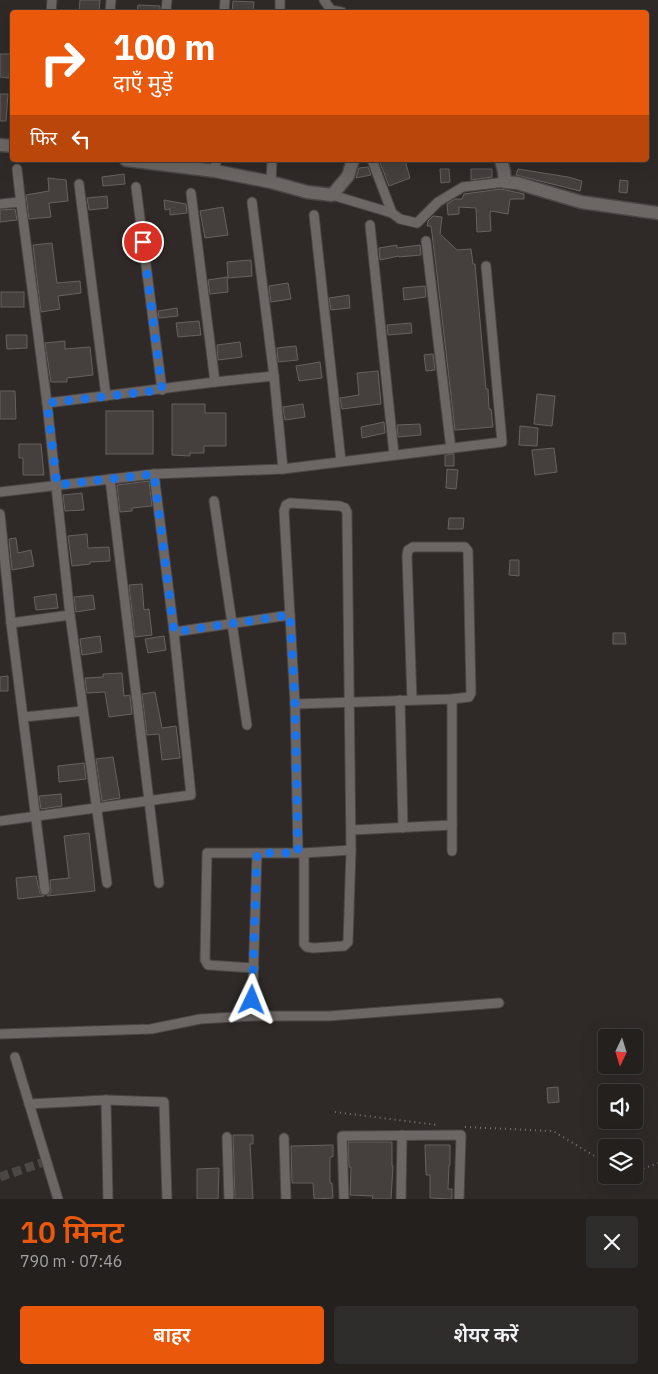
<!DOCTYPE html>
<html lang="hi">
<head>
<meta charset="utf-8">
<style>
	body { margin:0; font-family:"IBM Plex Sans","Noto Sans Devanagari",sans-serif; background:#2f2d2b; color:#f1f3f6; height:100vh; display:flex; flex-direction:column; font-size:19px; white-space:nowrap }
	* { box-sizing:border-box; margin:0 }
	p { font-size:16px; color:#a3a3a4 }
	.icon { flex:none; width:28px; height:28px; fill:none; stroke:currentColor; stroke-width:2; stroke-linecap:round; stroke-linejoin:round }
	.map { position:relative; height:1199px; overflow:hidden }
	.sheet { display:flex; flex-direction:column; background:#23201e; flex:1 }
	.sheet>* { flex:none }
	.hud { position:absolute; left:10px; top:10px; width:639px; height:152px; border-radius:5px; box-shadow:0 5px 20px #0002,0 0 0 1px #403e3c; background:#ea580c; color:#fff; overflow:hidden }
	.needle { width:32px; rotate:184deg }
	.buttons { position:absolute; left:598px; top:1029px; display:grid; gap:10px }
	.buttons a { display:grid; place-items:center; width:45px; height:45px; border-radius:5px; background:#23201e; box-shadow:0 5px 20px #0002,0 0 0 1px #403e3c; font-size:25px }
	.pin { position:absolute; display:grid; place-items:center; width:42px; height:42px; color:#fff; margin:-21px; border:2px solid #fff; border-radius:50%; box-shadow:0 1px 5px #0007 }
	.me { position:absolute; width:55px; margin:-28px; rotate:2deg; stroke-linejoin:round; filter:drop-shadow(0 0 4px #0008) }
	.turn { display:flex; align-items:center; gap:18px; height:105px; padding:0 20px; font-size:22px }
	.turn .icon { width:65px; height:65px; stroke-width:2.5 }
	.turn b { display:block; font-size:35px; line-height:42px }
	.then { display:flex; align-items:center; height:48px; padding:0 20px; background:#0003; gap:10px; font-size:19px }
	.round { display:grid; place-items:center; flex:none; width:52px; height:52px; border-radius:5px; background:#2f2d2b }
	.headline { display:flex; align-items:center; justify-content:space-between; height:85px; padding:0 20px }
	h1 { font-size:30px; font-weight:600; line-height:38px; color:#ea580c }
	.cta { display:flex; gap:10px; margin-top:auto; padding:10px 20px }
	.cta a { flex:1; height:58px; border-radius:5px; background:#ea580c; color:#fff; font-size:20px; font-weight:600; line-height:58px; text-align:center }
	.cta a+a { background:#2f2d2b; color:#f1f3f6 }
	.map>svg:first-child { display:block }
</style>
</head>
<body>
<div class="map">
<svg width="658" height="1199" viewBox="0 0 658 1199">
	<rect width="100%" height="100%" fill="#2f2a28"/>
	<!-- building -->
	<g fill="#45403e" stroke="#67615f">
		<path d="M80,0h20l-1,12h-20z"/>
		<path d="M233,1l21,1 -1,10h-21z"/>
		<path d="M138,5l22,1v6h-23z"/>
		<path d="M0,54h12v11h-2l-1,13 -9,-1z"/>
		<path d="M0,94h8l-2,27h-6z"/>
		<path d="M379,160h26l5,18 -21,8z"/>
		<path d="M368,167l3,8 -15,3 3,-10z"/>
		<path d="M440,169h9l1,13 -9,1z"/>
		<path d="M471,169h21v8l-21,3z"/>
		<path d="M518,169l50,8 14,4 -2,10 -64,-16z"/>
		<path d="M124,174l1,10 -22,2 -1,-9z"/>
		<path d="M48,178l18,2 2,21 -19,2 2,14 -22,2 -3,-24 23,-4z"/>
		<path d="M620,180l8,1 -1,12 -8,-1z"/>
		<path d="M501,189l23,5v5h-14l-2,15 -17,-3 -1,2 1,18 -14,1 -1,-24 -17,-1v7l-11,1 -1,-11 8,-5h7l2,-5z"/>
		<path d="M107,196l1,12 -19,2 -2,-12z"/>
		<path d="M164,200l22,4 1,9 -17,2v-6l-5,1z"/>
		<path d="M223,207l5,28 -23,3 -5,-27z"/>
		<path d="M15,209l2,11 -17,2v-12z"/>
		<path d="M433,216l9,1 -2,17 17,16 14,-1 2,15h2l11,125h2l1,20h2l2,18 -38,3 -19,-164 -5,-40h-4l1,-5z"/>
		<path d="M52,243l5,40 23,-2 1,12 -23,3 2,13 -19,3 -8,-67z"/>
		<path d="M397,245v3l23,-3 1,10 -22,2v-1l-19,4 -1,-12z"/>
		<path d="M251,260l1,16 -24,2 -1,-16z"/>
		<path d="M227,277l1,15 -18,2 -2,-14z"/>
		<path d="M288,283l3,16 -20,3 -2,-16z"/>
		<path d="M425,286l1,11 -22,3 -1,-12z"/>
		<rect x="1" y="292" width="23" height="15"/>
		<path d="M349,295l1,13 -19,2 -2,-12z"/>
		<path d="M177,308l1,8 -19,2 -1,-7z"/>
		<path d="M199,321l2,14 -23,2 -2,-14z"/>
		<path d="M411,323l1,10 -24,2 -1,-10z"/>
		<path d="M6,335h21v13l-20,1z"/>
		<path d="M65,341v8l25,-2 3,28 -26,3v4h-16l-6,-39z"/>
		<path d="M240,342l2,15 -24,3 -1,-15z"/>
		<path d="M296,346l2,14 -20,2 -1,-14z"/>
		<path d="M433,354l2,16 -9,1 -2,-16z"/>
		<path d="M320,362l2,16 -23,3 -3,-15z"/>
		<path d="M378,371l3,33 -39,5 -2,-11 19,-3 -2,-22z"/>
		<path d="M0,391h15l1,28h-16z"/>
		<path d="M537,394l18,2 -3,30 -18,-2z"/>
		<path d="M172,404h33v9h21v33h-22v7h-14v3l-18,-1z"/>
		<path d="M303,404l2,13 -20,3 -2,-13z"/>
		<rect x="106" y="411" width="47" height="43"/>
		<path d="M384,422l1,11 -23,5 -1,-11z"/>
		<path d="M420,424l1,11 -23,2 -1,-12z"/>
		<path d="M520,426l18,2 -1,18 -18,-1z"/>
		<path d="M19,444h22l3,31h-21v-17h-4z"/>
		<path d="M554,448l3,24 -22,3 -3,-25z"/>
		<path d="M454,454v12h-9v-11z"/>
		<path d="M447,469l11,1 -2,19 -10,-1z"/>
		<path d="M149,481l3,25 -20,2v3l-12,1 -3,-27z"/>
		<path d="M82,493l2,17 -19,1 -2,-16z"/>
		<path d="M449,518h15l-1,11h-15z"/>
		<path d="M87,534l1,14 21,-1 1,14 -20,1v2l-18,2 -4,-30z"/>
		<path d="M16,538l2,15 13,-3 3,16 -22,4 -3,-31z"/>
		<path d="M510,560h9v16l-10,-1z"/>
		<path d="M142,584l2,26 5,-1 3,26 -17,2 -6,-52z"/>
		<path d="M56,594l2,14 -22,2 -2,-13z"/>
		<path d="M93,595l2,14 -19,3 -2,-15z"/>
		<path d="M613,633h12l1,11h-13z"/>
		<path d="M100,636l2,16 -20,3 -2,-16z"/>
		<path d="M164,636l2,14 -18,3 -3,-14z"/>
		<path d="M122,673l2,23 6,-1 2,19 -23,3 -4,-25 -18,1 -2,-15 18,-1v-3z"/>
		<path d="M8,676v15h-8v-14z"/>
		<path d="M155,692l7,36 14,-2 4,32 -18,2 -3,-26 -12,1 -5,-41z"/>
		<path d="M113,757l7,41 -18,3 -6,-42z"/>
		<path d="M84,763l2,16 -27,3 -1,-16z"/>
		<path d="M61,794l1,12 -21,3 -2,-13z"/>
		<path d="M89,833l6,58 -48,5 4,-4 -1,-12 19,-2 -5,-42z"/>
		<path d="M36,876l4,17 4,3 -26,3 -2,-21z"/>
		<path d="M558,1087l1,15 -11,1 -1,-15z"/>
		<path d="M233,1135h20v9h-3l3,55h-18z"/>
		<path d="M348,1142h44v24h1l-2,33h-19l1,-3 -23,-1 1,-28h-2z"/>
		<path d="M333,1145v12h-3v26h2l1,15 -19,1 -1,-16h-21l-1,-37z"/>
		<path d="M425,1145h25v20h-1l-1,24h4v10l-22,-1v-23h-4z"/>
		<path d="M219,1168l-1,31h-21v-30z"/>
	</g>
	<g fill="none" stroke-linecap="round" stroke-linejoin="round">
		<!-- street-tunnel -->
		<path stroke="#4b4745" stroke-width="9" stroke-dasharray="9 4.5" stroke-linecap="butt" d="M0,1177l47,-16"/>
		<defs>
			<g id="street">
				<path d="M324,0l7,10"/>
				<path d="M51,12l1,-12"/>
				<path d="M110,12l1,-12"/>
				<path d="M166,12l1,-12"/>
				<path d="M224,12l1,-12"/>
				<path d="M280,12v-12"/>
				<path d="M332,12l-1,-2 11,2"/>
				<path d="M372,160l20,53 8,6 17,4 21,-21 25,-15 42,-5"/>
				<path d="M17,169l4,35 26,199 23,212 37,268"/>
				<path d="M215,171l1,-11"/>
				<path d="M271,182l1,-22"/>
				<path d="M79,184l27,212"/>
				<path d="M136,187l26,203"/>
				<path d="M191,193l24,189"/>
				<path d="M332,195l60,18"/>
				<path d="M252,202l22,174 9,93"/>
				<path d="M0,204l20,-2"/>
				<path d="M314,215l27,246"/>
				<path d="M370,225l24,229"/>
				<path d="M426,241l25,208"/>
				<path d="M47,403l168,-21 59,-6"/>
				<path d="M110,479l49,404"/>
				<path d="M0,492l154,-18 129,-5 219,-27 -16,-176"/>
				<path d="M214,501l33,224"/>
				<path d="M0,514l11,109 34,267"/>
				<path d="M11,623l59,-8"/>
				<path d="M174,632l116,-17"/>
				<path d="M400,700l3,128"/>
				<path d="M295,704l157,-5 17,-2 2,-4 -3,-142 -3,-4h-52l-5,3 -1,6 5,144"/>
				<path d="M24,717l59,-6"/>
				<path d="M0,821l191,-26 -17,-163 -20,-158"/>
				<path d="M352,830l100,-5"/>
				<path d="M452,851v-152"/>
				<path d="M304,853v91l3,3 6,1 31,-2 4,-4 3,-92"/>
				<path d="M254,968l-46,-3 -3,-5 2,-107h97l47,-3 -4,-338 -2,-4 -5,-2 -50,-3 -4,2 -2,6 11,193 3,149"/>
				<path d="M252,1016l5,-163"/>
				<path d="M0,1034l151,-5 49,-10 52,-3h77l170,-13"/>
				<path d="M15,1057l43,142"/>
				<path d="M106,1100l2,99"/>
				<path d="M29,1104l77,-4 58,2 3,97"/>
				<path d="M227,1137l2,62"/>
				<path d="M284,1138l2,61"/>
				<path d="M344,1199l-2,-63 119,-1 -2,64"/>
				<path d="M401,1199l1,-64"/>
			</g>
			<g id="secondary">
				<path d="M0,145l12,1"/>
				<path d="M126,160l89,11 56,11 36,10 25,3 16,-19 5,-16"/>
				<path d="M501,160l3,11 1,11 12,1 64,19 77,11"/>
			</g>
		</defs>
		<!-- street casing -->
		<use href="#street" stroke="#4a4645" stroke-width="11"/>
		<!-- secondary casing -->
		<use href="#secondary" stroke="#4a4645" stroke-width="15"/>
		<!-- path -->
		<g stroke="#7a7674" stroke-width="2" stroke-dasharray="1 4" stroke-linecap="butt">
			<path d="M335,1112l103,13"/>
			<path d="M465,1127l88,4 53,32"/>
			<path d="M634,1172l24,-9"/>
		</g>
		<!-- street -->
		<use href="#street" stroke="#6c6764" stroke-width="9"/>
		<!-- secondary -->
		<use href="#secondary" stroke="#6c6764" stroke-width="12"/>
	</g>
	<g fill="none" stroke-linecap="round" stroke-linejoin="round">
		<!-- route -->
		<path stroke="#1a73e8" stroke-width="9" stroke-dasharray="0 16.2" d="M143,242l19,148 -115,13 10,82 97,-11 20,158 116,-17 5,89 3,149h-41l-5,147"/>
	</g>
</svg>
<div class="buttons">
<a><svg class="needle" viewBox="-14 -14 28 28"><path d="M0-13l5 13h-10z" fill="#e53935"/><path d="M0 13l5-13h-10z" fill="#a3a3a4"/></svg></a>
<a><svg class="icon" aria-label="sound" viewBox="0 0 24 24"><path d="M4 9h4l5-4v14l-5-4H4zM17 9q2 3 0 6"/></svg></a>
<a><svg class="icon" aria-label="layers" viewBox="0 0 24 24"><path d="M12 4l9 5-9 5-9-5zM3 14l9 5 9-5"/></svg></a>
</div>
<div class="pin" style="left:143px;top:242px;background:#d93025"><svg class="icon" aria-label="arrive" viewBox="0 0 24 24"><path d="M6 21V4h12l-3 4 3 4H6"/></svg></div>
<svg class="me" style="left:252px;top:1000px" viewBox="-20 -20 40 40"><path d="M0-17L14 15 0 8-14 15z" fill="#1a73e8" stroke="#fff" stroke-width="4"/></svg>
<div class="hud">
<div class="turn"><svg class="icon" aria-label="right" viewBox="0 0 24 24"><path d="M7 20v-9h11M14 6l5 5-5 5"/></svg><div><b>100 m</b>दाएँ मुड़ें</div></div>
<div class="then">फिर<svg class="icon" aria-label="left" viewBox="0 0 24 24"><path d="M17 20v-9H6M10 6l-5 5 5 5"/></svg></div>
</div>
</div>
<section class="sheet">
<div class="headline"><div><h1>10 मिनट</h1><p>790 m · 07:46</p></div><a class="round"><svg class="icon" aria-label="close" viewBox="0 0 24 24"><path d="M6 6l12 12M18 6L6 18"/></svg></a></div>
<div class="cta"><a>बाहर</a><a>शेयर करें</a></div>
</section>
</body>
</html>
